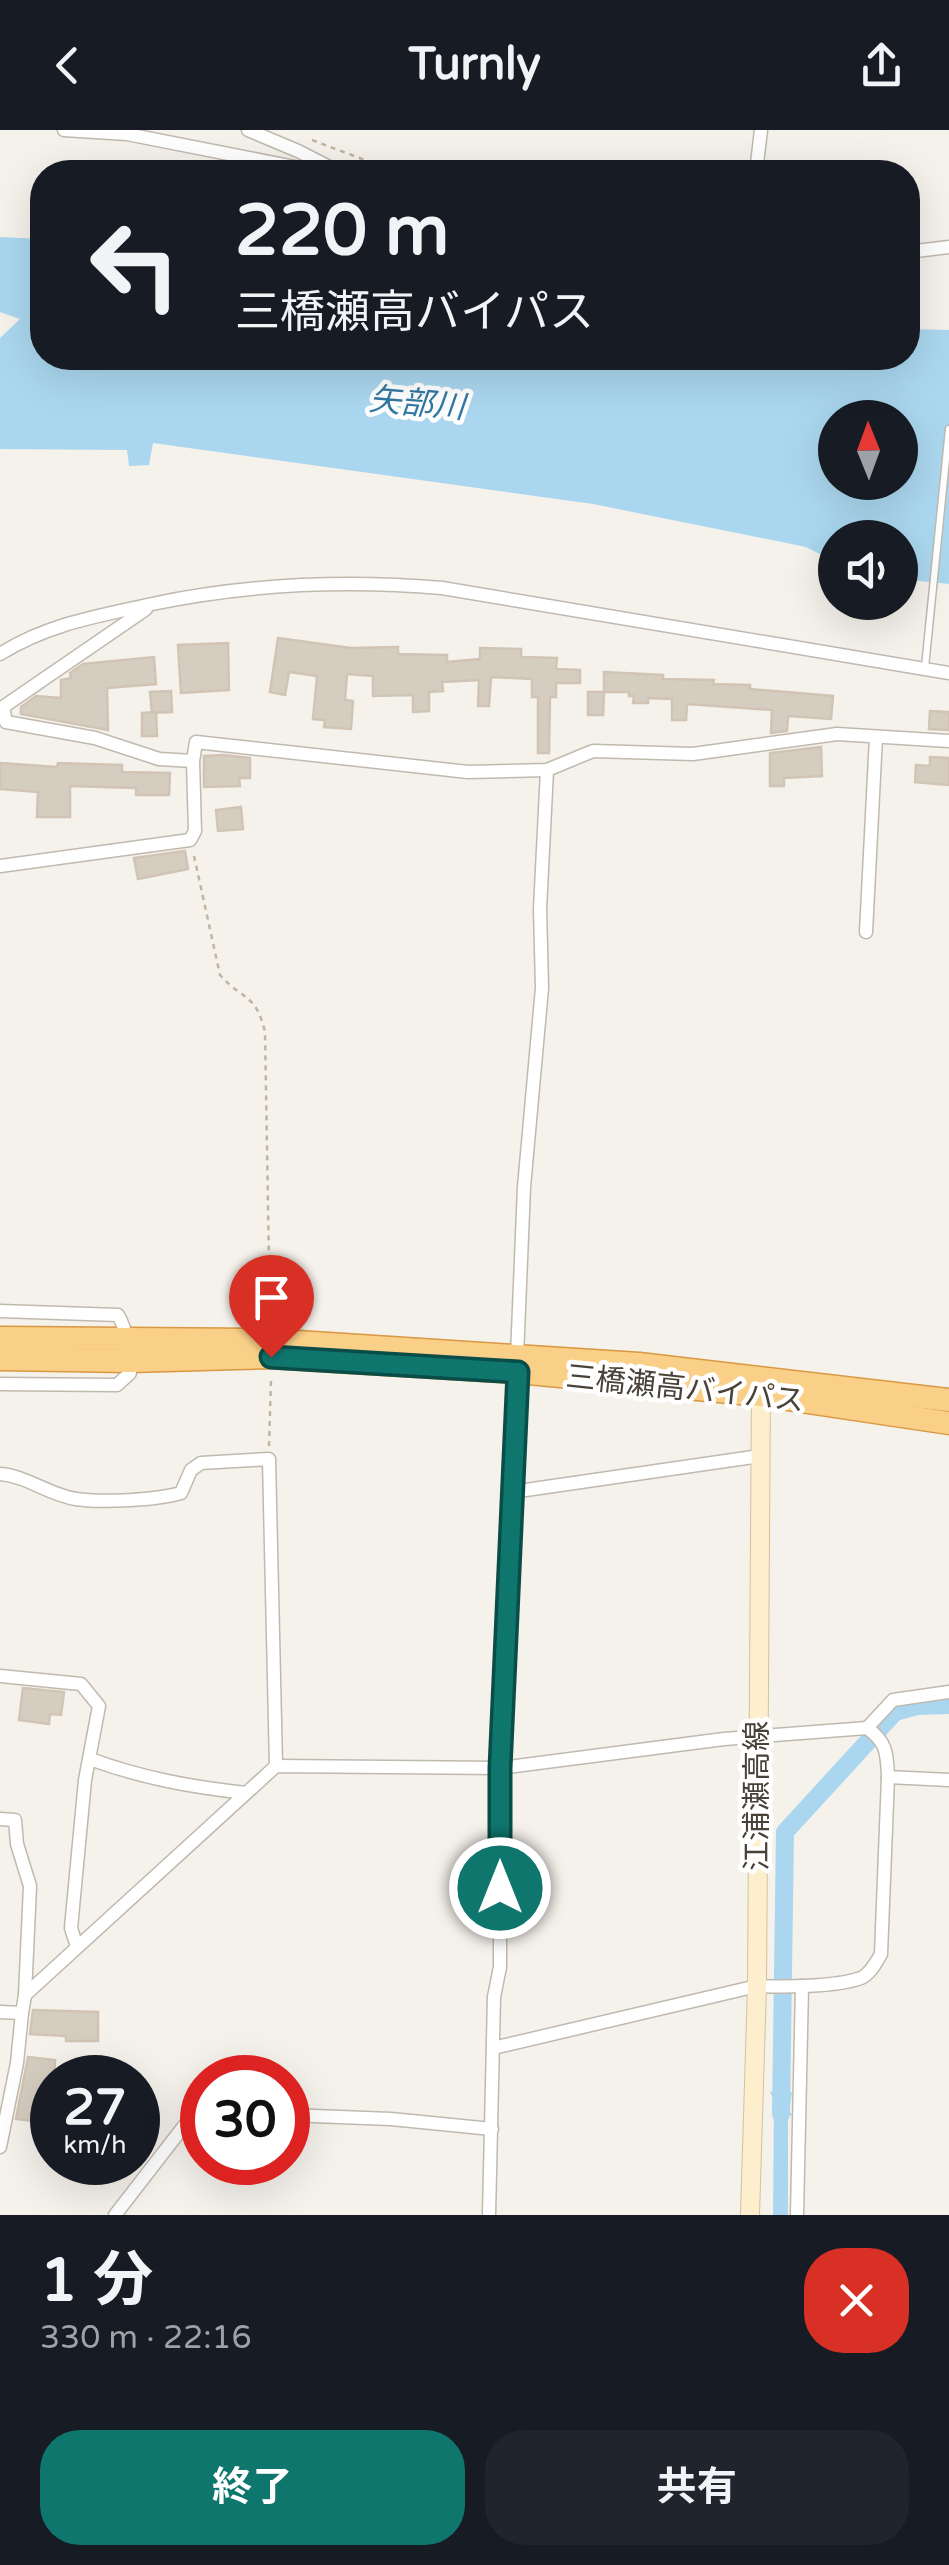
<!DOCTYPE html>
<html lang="ja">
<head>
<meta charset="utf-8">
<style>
	body { margin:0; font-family:"Varela Round","Noto Sans JP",sans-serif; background:#20242c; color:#f1f3f6; height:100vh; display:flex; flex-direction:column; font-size:38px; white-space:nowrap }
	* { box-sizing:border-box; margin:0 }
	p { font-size:32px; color:#9ea1a6 }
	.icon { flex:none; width:55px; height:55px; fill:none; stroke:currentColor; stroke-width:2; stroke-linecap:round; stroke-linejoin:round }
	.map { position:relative; height:2085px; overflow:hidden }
	.sheet { display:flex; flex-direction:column; background:#171b24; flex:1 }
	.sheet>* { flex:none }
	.hud { position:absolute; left:30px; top:30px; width:890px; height:210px; border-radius:40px; box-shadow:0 10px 40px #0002; background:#171b24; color:#f1f3f6; overflow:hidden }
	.needle { width:65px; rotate:359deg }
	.fabs { position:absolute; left:818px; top:270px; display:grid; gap:20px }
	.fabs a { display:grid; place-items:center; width:100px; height:100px; border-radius:50%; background:#171b24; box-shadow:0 10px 40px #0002; font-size:50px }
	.speed { position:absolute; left:30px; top:1925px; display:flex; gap:20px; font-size:50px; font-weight:700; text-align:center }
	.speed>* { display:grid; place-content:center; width:130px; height:130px; border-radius:50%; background:#171b24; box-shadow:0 10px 40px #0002; line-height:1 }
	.speed small { font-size:25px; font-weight:400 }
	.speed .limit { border:15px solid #d22; background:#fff; color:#111 }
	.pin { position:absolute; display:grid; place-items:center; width:85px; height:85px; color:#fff; margin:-102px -42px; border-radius:50% 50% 50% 0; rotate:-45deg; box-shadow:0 0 10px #0007 }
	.pin .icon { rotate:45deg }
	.me { position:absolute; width:110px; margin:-55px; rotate:0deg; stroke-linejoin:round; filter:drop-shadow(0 0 8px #0008) }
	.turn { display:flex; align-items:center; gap:35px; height:210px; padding:0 40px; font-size:45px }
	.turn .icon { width:130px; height:130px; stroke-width:2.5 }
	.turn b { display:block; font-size:70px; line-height:85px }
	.round { display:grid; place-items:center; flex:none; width:105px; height:105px; border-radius:40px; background:#20242c }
	.overview { display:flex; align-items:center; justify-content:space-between; height:170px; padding:0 40px }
	h1 { font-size:60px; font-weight:700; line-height:75px }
	.button { display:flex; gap:20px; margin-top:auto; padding:20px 40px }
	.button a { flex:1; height:115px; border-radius:40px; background:#0f766e; color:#fff; font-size:40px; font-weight:700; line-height:115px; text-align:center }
	.button a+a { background:#20242c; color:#f1f3f6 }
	header { display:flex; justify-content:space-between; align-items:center; height:130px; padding:0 40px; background:#171b24; font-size:45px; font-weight:700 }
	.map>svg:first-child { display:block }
</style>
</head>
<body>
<header><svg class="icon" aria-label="back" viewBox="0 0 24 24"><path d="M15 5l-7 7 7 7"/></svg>Turnly<svg class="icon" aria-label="share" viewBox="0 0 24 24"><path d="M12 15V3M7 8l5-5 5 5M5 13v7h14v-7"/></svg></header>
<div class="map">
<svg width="949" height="2085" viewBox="0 0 949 2085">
	<rect width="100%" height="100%" fill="#f5f1eb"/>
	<!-- water -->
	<g fill="#aad7ef" fill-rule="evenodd">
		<path d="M0,107l42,2v119h866v-29l41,1v254l-49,-5v-41h-65v24l-29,-15 -213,-43 -440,-61 -4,22 -20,1 -2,-16 -127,-1v-111l20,-19 -20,-7zM835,288h65v64h-65z"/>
		<path d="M770,1962h22l-3,20 4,3 -5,1v99h-15l1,-115z"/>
	</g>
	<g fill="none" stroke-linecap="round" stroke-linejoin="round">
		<!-- canal -->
		<path stroke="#aad7ef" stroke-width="18" d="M781,1984l4,-282 110,-120 22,-6 32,-1"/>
	</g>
	<!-- building -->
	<g fill="#d6cdc1" stroke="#d1c4b4" stroke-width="2.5">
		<path d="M278,508l73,10 47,-1v7l49,1v7l33,-3v-11l41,1v8l36,1 -1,11 24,1v13h-24v14h-6l-1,56h-11v-56h-6v-18l-41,-2 -2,29h-11l1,-26 -37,2 1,9 -14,1v19l-16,1v-17l-40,1v-20l-26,-2 -2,26 8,1 -2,28 -27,-2 1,-7 -12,-1 4,-43 -28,-4 -4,23 -15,-3z"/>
		<path d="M228,513l1,47 -48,3 -3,-48z"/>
		<path d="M154,527l2,27 -49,4 1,42 -87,-16v-7l15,-11 25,2v-18l10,-2 -1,-5 13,-9z"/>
		<path d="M604,542l59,3v4l51,1 -1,4 37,1v4l83,7 -2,23 -43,-3 -1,15 -16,2 1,-23 -85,-6 -1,16h-14v-21l-24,-1v5h-15l1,-7h-5v-4h-25z"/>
		<path d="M171,561l1,21 -20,1 -2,-21z"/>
		<path d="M588,562h16l-1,23h-15z"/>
		<path d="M930,581l19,1v18l-20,-1z"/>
		<path d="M156,582l1,24h-15v-23z"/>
		<path d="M821,617l1,29 -38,2v8h-14v-33z"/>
		<path d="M224,625l26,3v20h-11l1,8 -36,1v-31z"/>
		<path d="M930,627l19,1v27l-34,-3 1,-17 14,1z"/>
		<path d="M0,633l57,4 1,-4 64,2v7l48,1 -1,22h-33v-7l-66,-2v31h-33l1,-25 -38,-3z"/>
		<path d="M241,677l2,22 -25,2 -2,-21z"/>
		<path d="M185,721l3,18 -50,10 -4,-21z"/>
		<path d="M23,1558l41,4 -3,23 -11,-1 -1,10 -30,-4z"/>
		<path d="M33,1880l65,2v29h-32v-5l-36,-2z"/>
		<path d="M28,1927l27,3 -3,63 -36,-4z"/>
	</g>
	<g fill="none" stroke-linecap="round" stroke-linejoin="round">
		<defs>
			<path id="service" d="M925,537l24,-238"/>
			<g id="minor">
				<path d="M64,0l63,4 193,38"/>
				<path d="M248,0l50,21 41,21"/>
				<path d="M756,42l5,-42"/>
				<path d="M908,122l41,-5"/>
				<path d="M146,479l-143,98 3,15 89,16 64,21 34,2"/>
				<path d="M0,524c48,-30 98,-38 152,-50 95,-20 193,-24 290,-16l507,85"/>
				<path d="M0,736l190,-26 5,-9 -2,-70 3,-19 272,30 79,-2 46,-19 100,3 144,-20 112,7"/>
				<path d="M866,802l10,-195"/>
				<path d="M0,1181l118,4c10,17 12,38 12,58l-13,12 -117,-1"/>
				<path d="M0,1344c27,2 49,21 76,25 25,4 81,1 105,-6l10,-23 10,-7 68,-4 7,307"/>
				<path d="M512,1362l248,-36"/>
				<path d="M0,1546l81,8 18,22 -14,74 -14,148 6,19"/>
				<path d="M867,1598l26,-28 56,-8"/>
				<path d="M90,1629c52,19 101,28 156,34"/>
				<path d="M0,1689l15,1 2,24 13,42 -5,109"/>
				<path d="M0,1882l22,1 3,-18 251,-229 224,2 224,-29 143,-11c20,14 20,26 21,49l61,3"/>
				<path d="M493,1918l264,-62c26,1 79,1 104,-8 9,-4 15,-15 20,-24l7,-177"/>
				<path d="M288,1985l103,4 101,10"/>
				<path d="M0,2017l17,-84 5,-50"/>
				<path d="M115,2085l69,-89 18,-6"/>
				<path d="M489,2085l5,-218 6,-30v-199l24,-581 18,-199 -2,-79 7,-139"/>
				<path d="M797,2085l5,-229"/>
			</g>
			<path id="secondary" d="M750,2085l7,-229 4,-600"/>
			<g id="trunk">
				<path d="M0,1208l267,2 372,24 310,36"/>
				<path d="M0,1229l130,2 141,-4 247,15 243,23 188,28"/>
			</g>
		</defs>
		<!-- service casing -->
		<use href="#service" stroke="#c0b9ae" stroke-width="9"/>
		<!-- minor casing -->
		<use href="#minor" stroke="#c0b9ae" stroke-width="15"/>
		<!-- secondary casing -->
		<use href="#secondary" stroke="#d3c29c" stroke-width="20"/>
		<!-- trunk casing -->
		<use href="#trunk" stroke="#d99841" stroke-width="25"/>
		<!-- path -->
		<g stroke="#c2b49f" stroke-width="2.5" stroke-dasharray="5 5" stroke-linecap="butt">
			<path d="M312,10l58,22 52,10"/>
			<path d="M194,726l26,119c23,26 36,18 45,57l5,289"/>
			<path d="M269,1316l2,-67"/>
		</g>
		<!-- service -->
		<use href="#service" stroke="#fff" stroke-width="6"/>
		<!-- minor -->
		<use href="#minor" stroke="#fff" stroke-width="12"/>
		<!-- secondary -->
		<use href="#secondary" stroke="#fdefcd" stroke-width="18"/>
		<!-- trunk -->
		<use href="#trunk" stroke="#fad088" stroke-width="22"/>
	</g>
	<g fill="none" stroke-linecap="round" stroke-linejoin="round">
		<defs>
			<path id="route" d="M271,1227l247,15 -18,396v120"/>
		</defs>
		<!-- route casing -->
		<use href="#route" stroke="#0a4d48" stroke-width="25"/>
		<!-- route -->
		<use href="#route" stroke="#0f766e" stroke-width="18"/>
	</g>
	<g text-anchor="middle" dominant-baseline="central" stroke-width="9" stroke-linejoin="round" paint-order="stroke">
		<!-- street labels -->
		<g font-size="30" fill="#494239" stroke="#fff">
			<text transform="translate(685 1259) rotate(6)">三橋瀬高バイパス</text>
			<text transform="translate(757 1666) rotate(-90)">江浦瀬高線</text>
		</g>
		<!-- water labels -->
		<g font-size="32" font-style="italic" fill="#3079a3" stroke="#fff">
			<text transform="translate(417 274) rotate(5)">矢部川</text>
		</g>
	</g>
</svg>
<div class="fabs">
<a><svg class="needle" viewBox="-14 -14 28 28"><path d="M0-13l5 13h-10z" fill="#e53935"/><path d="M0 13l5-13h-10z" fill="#9ea1a6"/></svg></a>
<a><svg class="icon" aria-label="sound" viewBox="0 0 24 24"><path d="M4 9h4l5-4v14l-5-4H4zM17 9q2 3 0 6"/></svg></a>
</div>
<div class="speed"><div>27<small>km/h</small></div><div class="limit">30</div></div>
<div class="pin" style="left:271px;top:1227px;background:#d93025"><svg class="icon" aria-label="arrive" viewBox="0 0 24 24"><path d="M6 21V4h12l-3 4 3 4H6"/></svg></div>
<svg class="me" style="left:500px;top:1758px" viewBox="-20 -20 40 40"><circle r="17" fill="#0f766e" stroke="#fff" stroke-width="3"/><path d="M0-11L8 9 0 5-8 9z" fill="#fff"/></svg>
<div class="hud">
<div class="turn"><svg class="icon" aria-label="left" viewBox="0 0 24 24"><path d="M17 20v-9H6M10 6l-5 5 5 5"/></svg><div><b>220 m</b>三橋瀬高バイパス</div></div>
</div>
</div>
<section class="sheet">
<div class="overview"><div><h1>1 分</h1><p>330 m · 22:16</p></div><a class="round" style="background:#d93025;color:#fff"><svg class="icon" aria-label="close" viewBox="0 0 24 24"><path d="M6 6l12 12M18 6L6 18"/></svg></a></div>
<div class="button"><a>終了</a><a>共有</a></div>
</section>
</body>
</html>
